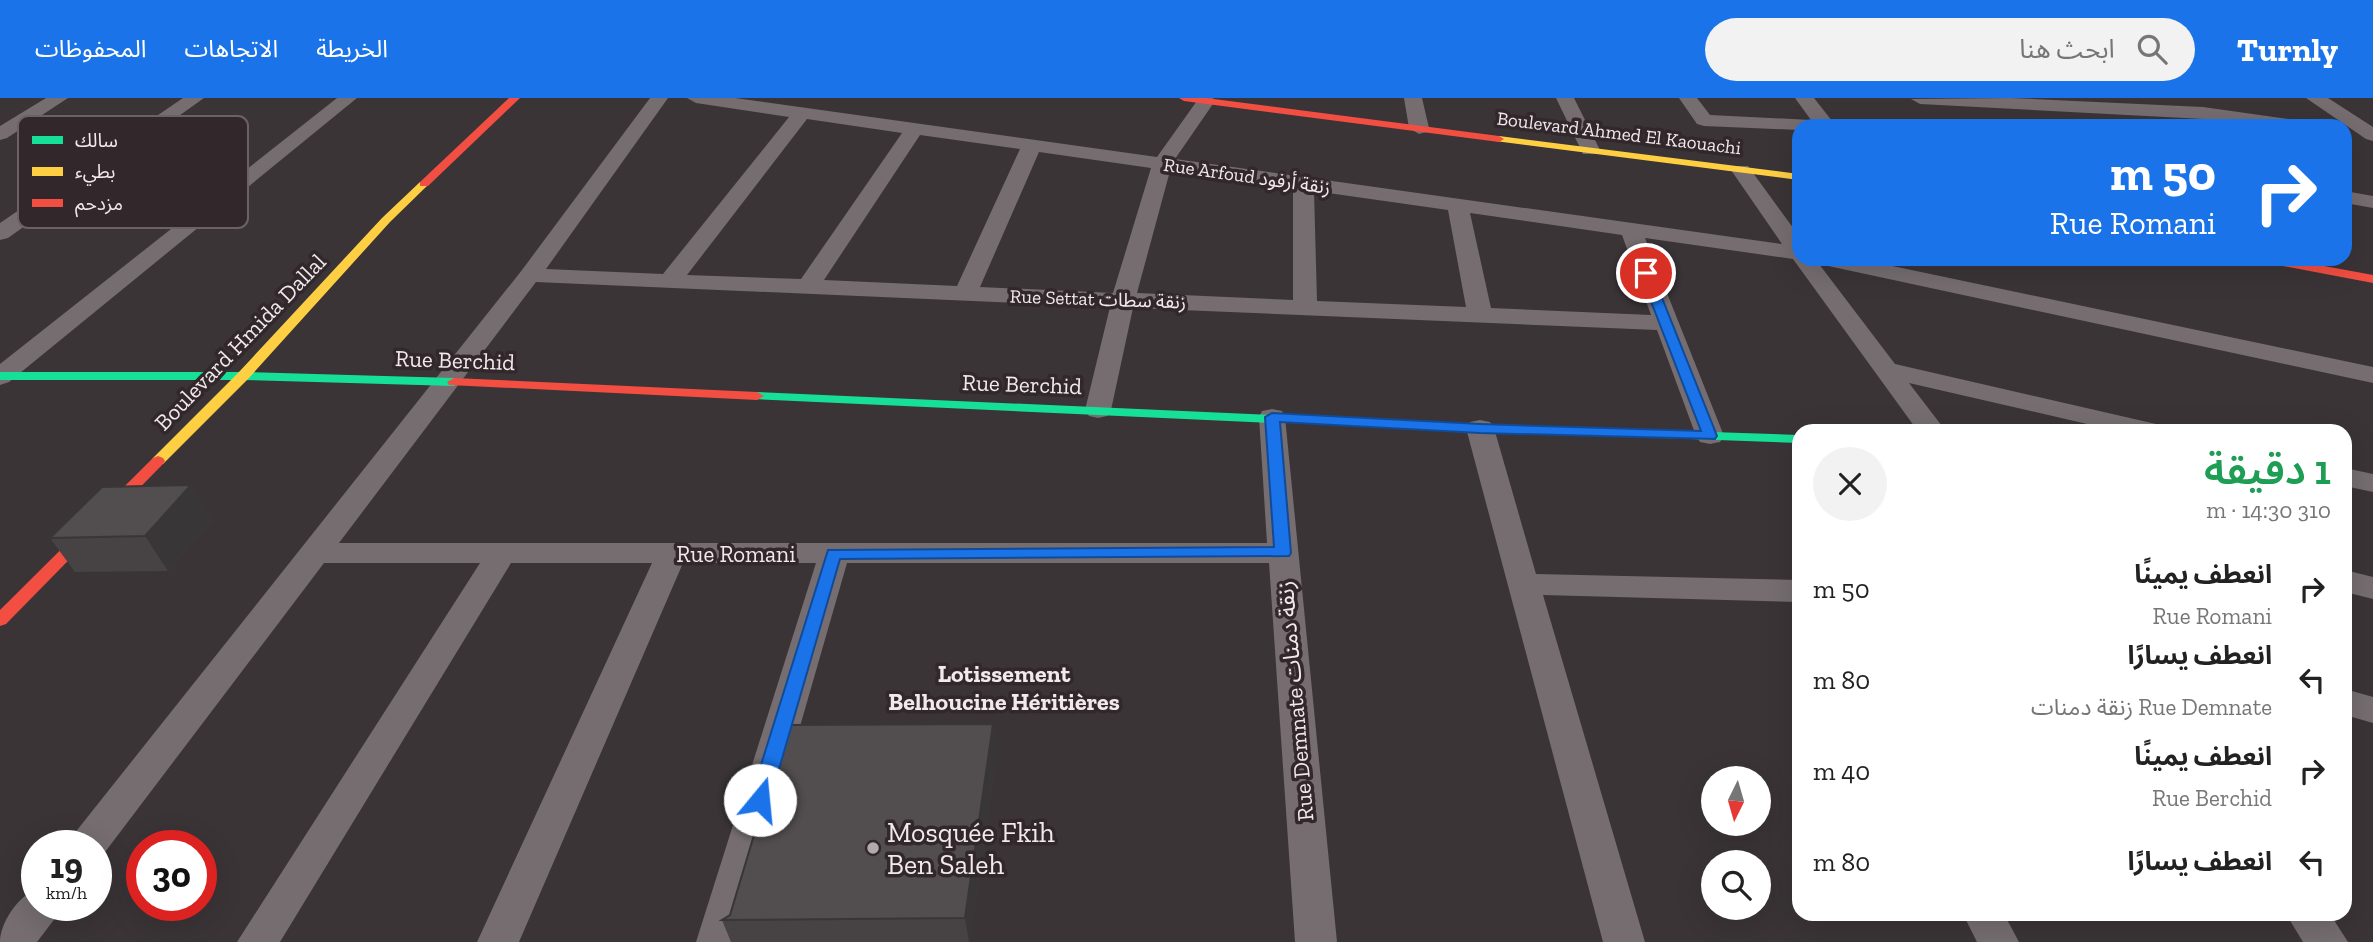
<!DOCTYPE html>
<html lang="ar">
<head>
<meta charset="utf-8">
<style>
	body { margin:0; font-family:"Zilla Slab","Noto Sans Arabic",serif; background:#f2f2f2; color:#222; direction:rtl; height:100vh; display:flex; flex-direction:column; font-size:26px; white-space:nowrap }
	* { box-sizing:border-box; margin:0 }
	p { font-size:23px; color:#767676 }
	.icon { flex:none; width:38px; height:38px; fill:none; stroke:currentColor; stroke-width:2; stroke-linecap:round; stroke-linejoin:round }
	.map { position:relative; flex:1; overflow:hidden; direction:ltr }
	.panel { position:absolute; left:1792px; top:326px; width:560px; height:497px; display:flex; flex-direction:column; background:#fff; border-radius:21px; box-shadow:0 7px 28px #0002; direction:rtl }
	.panel>* { flex:none }
	.hud { position:absolute; left:1792px; top:21px; width:560px; height:147px; border-radius:21px; box-shadow:0 7px 28px #0002; direction:rtl; background:#1a73e8; color:#fff; overflow:hidden }
	.needle { width:46px; rotate:185deg }
	.fabs { position:absolute; left:1701px; top:668px; display:grid; gap:14px }
	.fabs a { display:grid; place-items:center; width:70px; height:70px; border-radius:50%; background:#fff; box-shadow:0 7px 28px #0002; font-size:35px }
	.speed { position:absolute; left:21px; top:732px; display:flex; gap:14px; font-size:35px; font-weight:700; text-align:center }
	.speed>* { display:grid; place-content:center; width:91px; height:91px; border-radius:50%; background:#fff; box-shadow:0 7px 28px #0002; line-height:1 }
	.speed small { font-size:18px; font-weight:400 }
	.speed .limit { border:10px solid #d22; background:#fff; color:#111 }
	.pin { position:absolute; display:grid; place-items:center; width:60px; height:60px; color:#fff; margin:-30px; border:4px solid #fff; border-radius:50%; box-shadow:0 2px 7px #0007 }
	.me { position:absolute; width:77px; margin:-38px; rotate:17deg; stroke-linejoin:round; filter:drop-shadow(0 0 5px #0008) }
	.turn { display:flex; align-items:center; gap:24px; height:147px; padding:0 21px; font-size:32px }
	.turn .icon { width:91px; height:91px; stroke-width:2.5 }
	.turn b { display:block; font-size:49px; line-height:60px }
	.round { display:grid; place-items:center; flex:none; width:74px; height:74px; border-radius:37px; background:#f2f2f2 }
	.headline { display:flex; align-items:center; justify-content:space-between; height:119px; padding:0 21px }
	h1 { font-size:42px; font-weight:600; line-height:52px; color:#1e9e55 }
	ul { padding:0; list-style:none }
	li { display:flex; align-items:center; gap:21px; height:91px; padding:0 21px }
	li div { flex:1 }
	li b { display:block; font-size:26px }
	li em { font-style:normal }
	header { display:flex; align-items:center; gap:42px; box-sizing:border-box; height:98px; padding:0 35px; background:#1a73e8; color:#fff }
	header strong { font-size:33px }
	nav { display:flex; gap:38px; margin-inline-start:auto; font-size:24px }
	.search { width:490px; height:63px; background:#f2f2f2; display:flex; align-items:center; gap:18px; box-sizing:border-box; padding:0 24px; border-radius:38px; color:#767676; font-size:26px }
	.map>svg:first-child { display:block }
</style>
</head>
<body>
<header>
<strong>Turnly</strong>
<div class="search"><svg class="icon" aria-label="search" viewBox="0 0 24 24"><circle cx="10" cy="10" r="6"/><path d="M15 15l6 6"/></svg>ابحث هنا</div>
<nav><a>الخريطة</a><a>الاتجاهات</a><a>المحفوظات</a></nav>
</header>
<div class="map">
<svg width="2373" height="844" viewBox="0 0 2373 844">
	<rect width="100%" height="100%" fill="#3a3437"/>
	<g fill="none" stroke-linecap="round" stroke-linejoin="round">
		<!-- street -->
		<g fill="#756d70" fill-rule="evenodd">
			<path d="M46,0h22l-61,40 -7,2v-14z"/>
			<path d="M183,0h21l-196,140 -8,2v-17z"/>
			<path d="M337,0h20l-348,284 -9,3v-21z"/>
			<path d="M650,0h18l-122,171 117,5 126,-157 -93,-14 -9,-5h48l422,59 42,-59h14l2,3 -40,58 607,85 -51,-74 3,-4h14l51,70v23h60l514,108v16l-554,-119 76,100 261,60 4,6h-47l-204,-47 36,47h-28l-124,-171 -148,-21 79,198 -4,6 -10,2 -10,-2 -4,-6 -39,-106 -524,-22 -22,102 -4,6 -9,2 -9,-2 -4,-6 25,-103 -574,-25 -197,261h928l-8,-126 3,-6 10,-2 10,2 3,6 52,525h-42l-26,-379h-422l-109,379h-42l120,-379h-133l-164,379h-42l175,-379h-141l-231,379h-43l243,-379h-156l-222,293 -6,2v-13h-27l5,-11 448,-564zM807,21l95,14 -101,146 -114,-4zM920,37l100,14 -63,137 -133,-6zM1039,54l112,16 -38,125 -133,-6zM1170,73l123,17v112l-156,-7zM1314,93l134,19 18,97 -149,-6zM1470,115l152,22 29,80 -160,-7z"/>
			<path d="M1404,0h18l7,30 -3,4 -7,2 -10,-6z"/>
			<path d="M1556,0h18l26,52 -3,4h-14z"/>
			<path d="M1679,0h18l13,17 101,5 -16,-22h19l22,28h-37v4l-95,-4 -7,-2z"/>
			<path d="M2011,0l192,9 93,13 10,6h-51l-52,-7 -283,-15 -9,-5z"/>
			<path d="M2306,0h22l45,29v14l-7,-2z"/>
			<path d="M2345,93l28,5v12l-28,-5z"/>
			<path d="M1480,322l10,2 4,6 42,146 263,6v22l-256,-7 102,347h-42l-137,-514 4,-6z"/>
			<path d="M2345,370l28,6v18l-28,-6z"/>
			<path d="M2345,472l28,7v22l-28,-7z"/>
			<path d="M2345,591l28,8v26l-28,-8z"/>
			<path d="M37,791v16h25l-6,12 -19,25h-37c0,-19 18,-46 37,-53z"/>
			<path d="M1963,816h41l15,28h-42z"/>
			<path d="M2286,816h44l18,28h-45z"/>
		</g>
		<!-- fast -->
		<g fill="#16e098" fill-rule="evenodd">
			<path d="M0,274h243l211,6 7,4 -7,4 -211,-6h-243z"/>
			<path d="M757,294l516,23 7,4 -7,4 -521,-24 -2,-3 2,-3z"/>
			<path d="M1529,328l270,9v8l-275,-10 -2,-3 2,-3z"/>
		</g>
		<!-- slow -->
		<g fill="#ffcf43" fill-rule="evenodd">
			<path d="M1499,38l300,38v6l-304,-39v-4z"/>
			<path d="M420,84l9,2 -39,38 -142,157 -85,85h-10l-2,-3 2,-3 85,-85 144,-155z"/>
		</g>
		<!-- jam -->
		<g fill="#f24e42" fill-rule="evenodd">
			<path d="M509,0h11l-92,88h-8v-4z"/>
			<path d="M1179,0h27l293,38 5,3 -5,3 -315,-41z"/>
			<path d="M2261,161h25l87,16v8l-106,-20z"/>
			<path d="M454,280l303,14 7,4 -7,4 -308,-15 -2,-3z"/>
			<path d="M1273,317l256,11 7,4 -7,4 -261,-12 -2,-3z"/>
			<path d="M158,358l5,2 2,3 -2,3 -157,160 -6,2v-16l153,-152z"/>
		</g>
	</g>
	<!-- wall -->
	<g fill="#474244">
		<path d="M213,421l-45,52 -93,1 -25,-34z"/>
		<path d="M993,626l4,28 -27,190h-239l-9,-22z"/>
	</g>
	<!-- shaded-wall -->
	<g fill="#393637">
		<path d="M191,387l22,34 -45,52 -23,-35z"/>
		<path d="M993,626l4,28 -27,190h-1l-4,-24z"/>
	</g>
	<!-- building -->
	<g fill="#524d4f" stroke="#393637" stroke-width="2">
		<path d="M191,387l-46,51 -95,2 52,-51z"/>
		<path d="M993,626l-28,194 -243,2 8,-5 57,-190z"/>
	</g>
	<!-- route -->
	<path fill="#1a73e8" stroke="#114b97" stroke-width="2" d="M1646,171l6,4 65,163 -2,3 -235,-6 -200,-11 11,131 -2,3 -449,3 -70,241 -3,5 -7,3 -7,-3 -3,-5 78,-250 446,-3 -9,-130 7,-4 208,11 221,7 -61,-158z"/>
	<!-- markers -->
	<circle fill="#b0aaad" stroke="#32282c" stroke-width="2.5" cx="873" cy="750" r="7"/>
	<g text-anchor="middle" dominant-baseline="central" stroke-width="7" stroke-linejoin="round" paint-order="stroke">
		<!-- far-street labels -->
		<g font-size="19" fill="#f0eaec" stroke="#32282c">
			<text transform="translate(1619 35) rotate(7)">Boulevard Ahmed El Kaouachi</text>
			<text transform="translate(1247 78) rotate(8)">Rue Arfoud زنقة أرفود</text>
			<text transform="translate(1098 201) rotate(2)">Rue Settat زنقة سطات</text>
		</g>
		<!-- street labels -->
		<g font-size="23" fill="#f0eaec" stroke="#32282c">
			<text transform="translate(240 244) rotate(-46)">Boulevard Hmida Dallal</text>
			<text transform="translate(455 262) rotate(2)">Rue Berchid</text>
			<text transform="translate(1022 286) rotate(2)">Rue Berchid</text>
			<text x="736" y="456">Rue Romani</text>
			<text transform="translate(1295 603) rotate(-95)">Rue Demnate زنقة دمنات</text>
		</g>
		<!-- neighbourhood labels -->
		<g font-size="24" font-weight="bold" fill="#f0eaec" stroke="#32282c">
			<text x="1004" y="575">Lotissement<tspan x="1004" dy="28">Belhoucine Héritières</tspan></text>
		</g>
		<!-- near-poi labels -->
		<g font-size="28" fill="#f0eaec" stroke="#32282c" text-anchor="start">
			<text x="887" y="734">Mosquée Fkih<tspan x="887" dy="32">Ben Saleh</tspan></text>
		</g>
	</g>
	<!-- legend -->
	<rect x="18" y="18" width="230" height="112" rx="10" fill="#32282c" stroke="#6b6266" stroke-width="2"/>
	<rect x="32" y="38" width="31" height="8" fill="#16e098"/>
	<rect x="32" y="69" width="31" height="9" fill="#ffcf43"/>
	<rect x="32" y="101" width="31" height="8" fill="#f24e42"/>
	<g font-size="19" fill="#f0eaec">
		<text x="75" y="49">سالك</text>
		<text x="75" y="80">بطيء</text>
		<text x="75" y="112">مزدحم</text>
	</g>
</svg>
<div class="fabs">
<a><svg class="needle" viewBox="-14 -14 28 28"><path d="M0-13l5 13h-10z" fill="#e53935"/><path d="M0 13l5-13h-10z" fill="#767676"/></svg></a>
<a><svg class="icon" aria-label="search" viewBox="0 0 24 24"><circle cx="10" cy="10" r="6"/><path d="M15 15l6 6"/></svg></a>
</div>
<div class="speed"><div>19<small>km/h</small></div><div class="limit">30</div></div>
<div class="pin" style="left:1646px;top:175px;background:#d93025"><svg class="icon" aria-label="arrive" viewBox="0 0 24 24"><path d="M6 21V4h12l-3 4 3 4H6"/></svg></div>
<svg class="me" style="left:760px;top:702px" viewBox="-20 -20 40 40"><circle r="19" fill="#fff"/><path d="M0-13L10 11 0 6-10 11z" fill="#1a73e8"/></svg>
<div class="hud">
<div class="turn"><svg class="icon" aria-label="right" viewBox="0 0 24 24"><path d="M7 20v-9h11M14 6l5 5-5 5"/></svg><div><b>50 m</b>Rue Romani</div></div>
</div>
<section class="panel">
<div class="headline"><div><h1>1 دقيقة</h1><p>310 m · 14:30</p></div><a class="round"><svg class="icon" aria-label="close" viewBox="0 0 24 24"><path d="M6 6l12 12M18 6L6 18"/></svg></a></div>
<ul>
<li><svg class="icon" aria-label="right" viewBox="0 0 24 24"><path d="M7 20v-9h11M14 6l5 5-5 5"/></svg><div><b>انعطف يمينًا</b><p>Rue Romani</p></div><em>50 m</em></li>
<li><svg class="icon" aria-label="left" viewBox="0 0 24 24"><path d="M17 20v-9H6M10 6l-5 5 5 5"/></svg><div><b>انعطف يسارًا</b><p>Rue Demnate زنقة دمنات</p></div><em>80 m</em></li>
<li><svg class="icon" aria-label="right" viewBox="0 0 24 24"><path d="M7 20v-9h11M14 6l5 5-5 5"/></svg><div><b>انعطف يمينًا</b><p>Rue Berchid</p></div><em>40 m</em></li>
<li><svg class="icon" aria-label="left" viewBox="0 0 24 24"><path d="M17 20v-9H6M10 6l-5 5 5 5"/></svg><div><b>انعطف يسارًا</b></div><em>80 m</em></li>
</ul>
</section>
</div>
</body>
</html>
